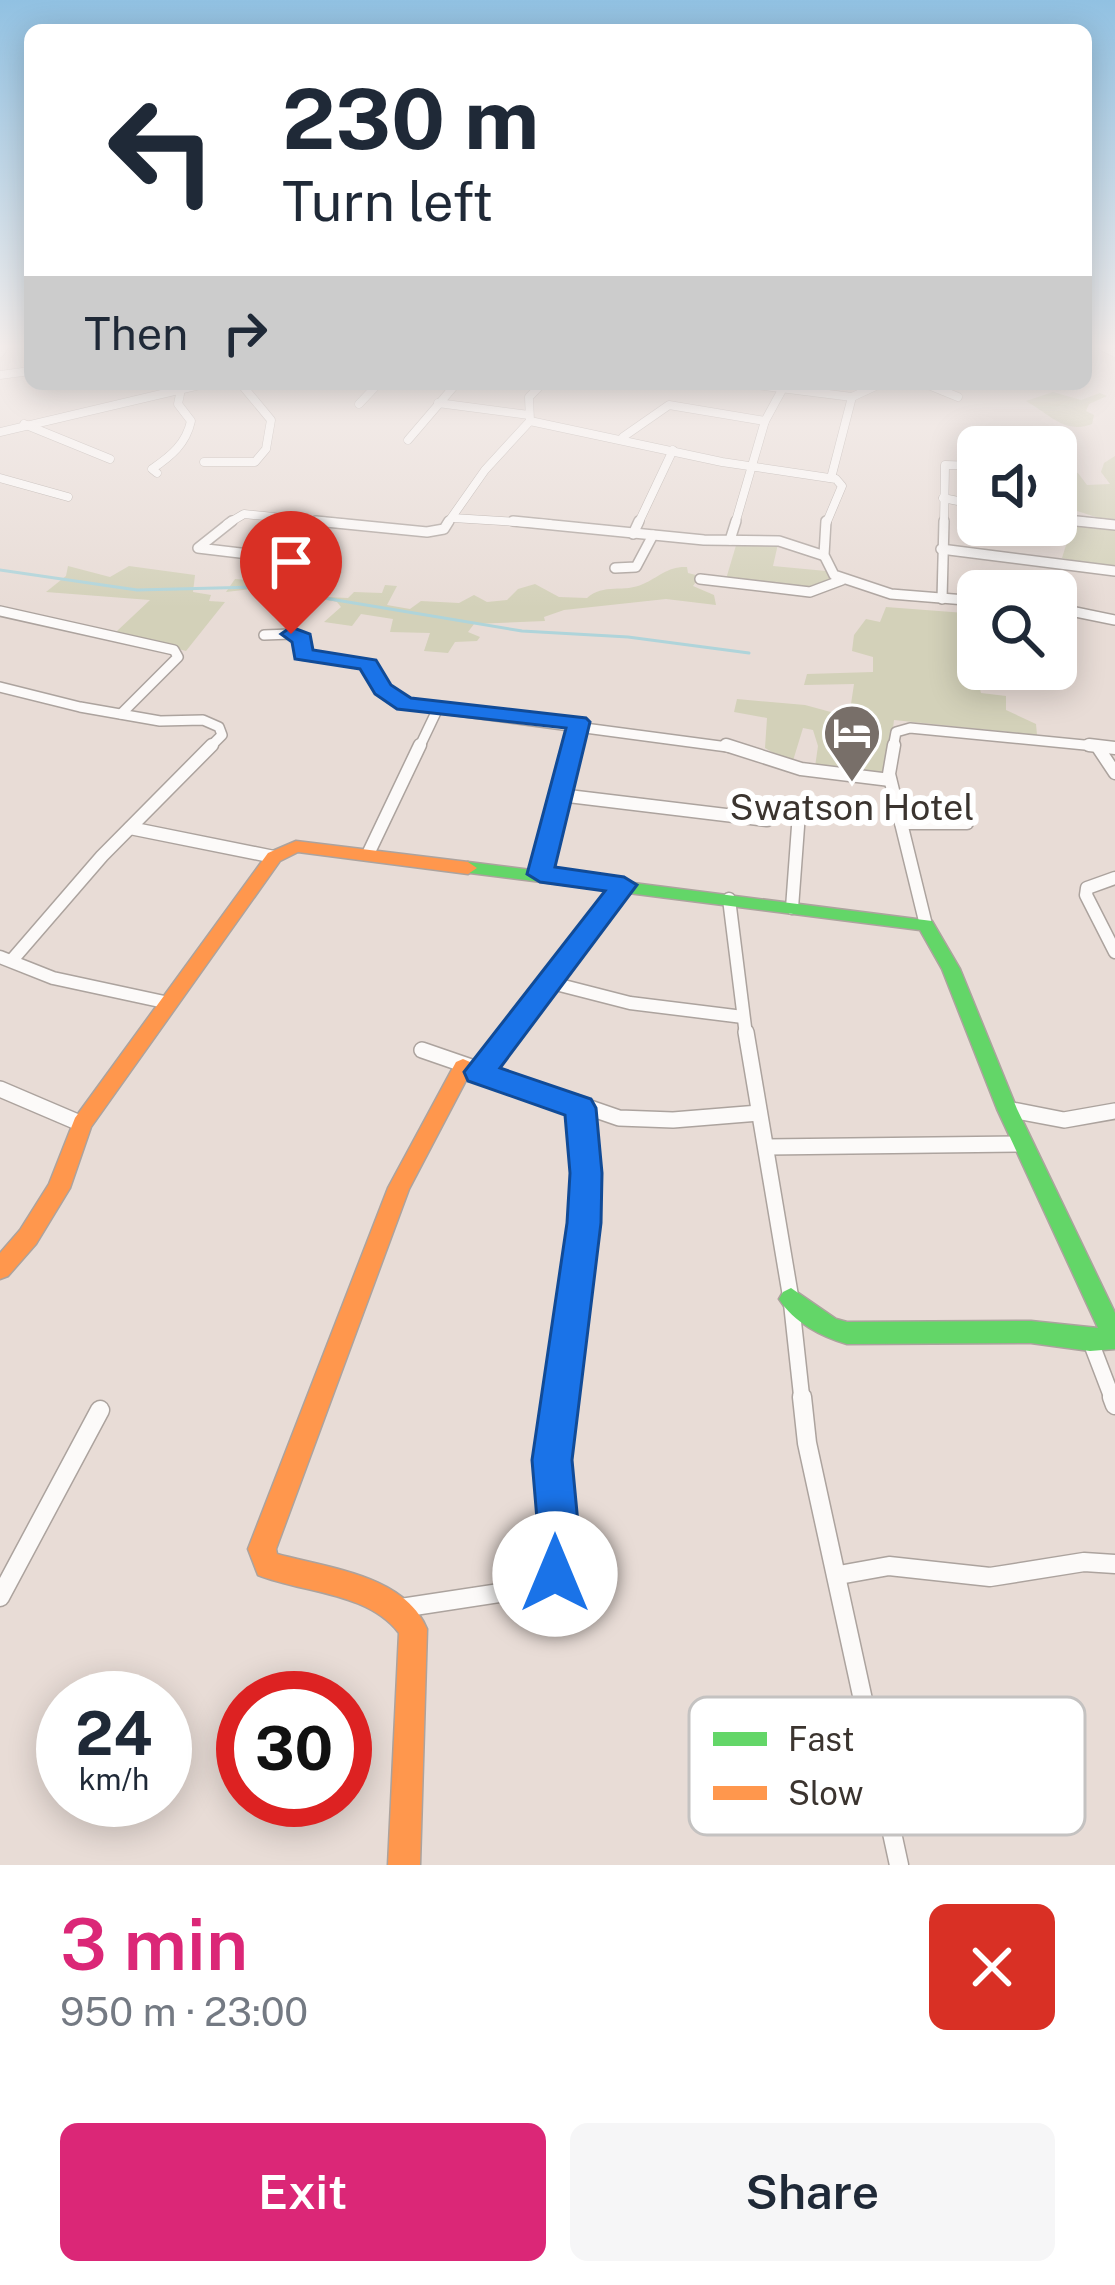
<!DOCTYPE html>
<html lang="en">
<head>
<meta charset="utf-8">
<style>
	body { margin:0; font-family:"Public Sans",sans-serif; background:#f6f6f7; color:#1f2937; height:100vh; display:flex; flex-direction:column; font-size:45px; white-space:nowrap }
	* { box-sizing:border-box; margin:0 }
	p { font-size:39px; color:#747a83 }
	.icon { flex:none; width:66px; height:66px; fill:none; stroke:currentColor; stroke-width:2; stroke-linecap:round; stroke-linejoin:round }
	.map { position:relative; height:1865px; overflow:hidden }
	.panel { display:flex; flex-direction:column; background:#fff; flex:1 }
	.panel>* { flex:none }
	.guide { position:absolute; left:24px; top:24px; width:1068px; height:366px; border-radius:18px; box-shadow:0 6px 30px #0003; background:#fff; color:#1f2937; overflow:hidden }
	.controls { position:absolute; left:957px; top:426px; display:grid; gap:24px }
	.controls a { display:grid; place-items:center; width:120px; height:120px; border-radius:18px; background:#fff; box-shadow:0 6px 30px #0003; font-size:60px }
	.speed { position:absolute; left:36px; top:1671px; display:flex; gap:24px; font-size:60px; font-weight:700; text-align:center }
	.speed>* { display:grid; place-content:center; width:156px; height:156px; border-radius:50%; background:#fff; box-shadow:0 6px 30px #0003; line-height:1 }
	.speed small { font-size:30px; font-weight:400 }
	.speed .limit { border:18px solid #d22; background:#fff; color:#111 }
	.pin { position:absolute; display:grid; place-items:center; width:102px; height:102px; color:#fff; margin:-123px -51px; border-radius:50% 50% 50% 0; rotate:-45deg; box-shadow:0 0 12px #0007 }
	.pin .icon { rotate:45deg }
	.me { position:absolute; width:132px; margin:-66px; rotate:0deg; stroke-linejoin:round; filter:drop-shadow(0 0 9px #0008) }
	.turn { display:flex; align-items:center; gap:42px; height:252px; padding:0 60px; font-size:54px }
	.turn .icon { width:156px; height:156px; stroke-width:2.5 }
	.turn b { display:block; font-size:84px; line-height:102px }
	.then { display:flex; align-items:center; height:114px; padding:0 60px; background:#0003; gap:24px; font-size:45px }
	.round { display:grid; place-items:center; flex:none; width:126px; height:126px; border-radius:18px; background:#f6f6f7 }
	.headline { display:flex; align-items:center; justify-content:space-between; height:204px; padding:0 60px }
	h1 { font-size:72px; font-weight:600; line-height:90px; color:#db2777 }
	.cta { display:flex; gap:24px; margin-top:auto; padding:24px 60px }
	.cta a { flex:1; height:138px; border-radius:18px; background:#db2777; color:#fff; font-size:48px; font-weight:600; line-height:138px; text-align:center }
	.cta a+a { background:#f6f6f7; color:#1f2937 }
	.map>svg:first-child { display:block }
</style>
</head>
<body>
<div class="map">
<svg width="1115" height="1865" viewBox="0 0 1115 1865">
	<rect width="100%" height="100%" fill="#e8dcd6"/>
	<!-- green -->
	<g fill="#d3d1b9">
		<path d="M1053,392l28,8 19,-7 7,3 -18,8 -3,7 8,4 -2,9c-27,11 -44,-11 -66,-23z"/>
		<path d="M1115,456v67l-57,-18 4,-20 -6,-3 1,-15 21,6 9,12 23,-1 -9,-12 3,-9z"/>
		<path d="M1081,524l34,3v42l-53,-11 10,-32z"/>
		<path d="M737,542l41,2 -5,22 53,5 9,10 -23,9 -86,-11z"/>
		<path d="M249,559l83,7 10,6 -8,11 -9,1 1,13 22,1 6,-6 28,1 3,-8 12,1 -10,19 23,4 11,-8 38,2 15,-8 13,7 20,-2 11,-11 17,-5 24,13 28,1c16,-15 38,-5 56,-14 16,-7 25,-18 44,-17l1,6 12,3 -7,10 21,9 2,10 -50,-6 -102,11 -20,7 1,4 -71,3 -6,8 12,5 -3,4 -22,1 -7,11 -24,-2 6,-18 -40,-1 3,-13 -32,-5 -9,12 -28,-4 17,-15 -4,-5 -67,-15 -44,5 9,-13 15,1 11,-12 -16,-3z"/>
		<path d="M68,566l42,11 19,-11 66,9 -2,17 18,3 -2,6 16,1 -39,49 -70,-19 34,-32 -104,-8 20,-16z"/>
		<path d="M966,601l12,1v25h-6l-3,18 12,48 25,3v14l30,14 1,11 -143,-15 -7,58 -72,-11 3,-21 -5,-16 -10,-2 -11,36 -27,-16 2,-30 -33,-6 3,-13 68,6 59,16 -1,-9 -12,-8 3,-20 -50,1 3,-11 66,-2v-15l-21,-6 2,-16 12,-16 14,3 6,-15 79,6z"/>
	</g>
	<g fill="none" stroke-linecap="round" stroke-linejoin="round">
		<!-- stream -->
		<path stroke="#afd4da" stroke-width="3" d="M0,570l137,20 121,-3 264,44 106,6 121,16"/>
		<defs>
			<g id="street-far4">
				<path d="M1103,347l12,6"/>
				<path d="M0,353l4,-6"/>
				<path d="M0,375l30,-4"/>
				<path d="M542,384l-13,13 1,24 192,41 114,17 6,7 -16,38"/>
				<path d="M749,384l103,13 28,-13"/>
				<path d="M926,384l32,13"/>
				<path d="M438,403l91,12"/>
				<path d="M359,404l18,-19 51,-1"/>
				<path d="M24,424l86,35"/>
				<path d="M0,432l204,-48"/>
				<path d="M623,437l46,-32 96,16"/>
				<path d="M408,440l48,-56"/>
				<path d="M204,462h51l11,-13 5,-29 -30,-36"/>
				<path d="M157,473l-5,-4c19,-13 34,-25 39,-48l-13,-17 3,-15"/>
				<path d="M0,478l68,19"/>
				<path d="M831,478l21,-81"/>
				<path d="M1056,485v12"/>
				<path d="M943,498l35,7"/>
				<path d="M453,518l96,6"/>
				<path d="M1056,519l50,5"/>
				<path d="M227,524l17,-10 103,10"/>
				<path d="M295,524l4,-5"/>
				<path d="M447,524l38,-54 45,-49"/>
				<path d="M638,524l35,-74"/>
				<path d="M735,524l30,-103 18,-33"/>
				<path d="M944,524l1,-59 33,1"/>
			</g>
			<g id="street-far3">
				<path d="M232,521l-34,27 84,10"/>
				<path d="M316,521l111,11 17,-3 5,-8"/>
				<path d="M513,521l191,19 75,1 43,14"/>
				<path d="M826,521l-2,34 10,20 57,19 87,7"/>
				<path d="M1077,521l38,4"/>
				<path d="M633,534l6,-13"/>
				<path d="M730,540l6,-19"/>
				<path d="M941,549l174,22"/>
				<path d="M270,557l27,-36"/>
				<path d="M615,568l21,-1 17,-32"/>
				<path d="M700,579l110,13 32,-12"/>
				<path d="M942,599l2,-78"/>
				<path d="M1056,608l59,12"/>
				<path d="M0,611l174,39 4,7 -57,57"/>
				<path d="M264,635l27,-1 12,5 -1,16 66,9 15,25 22,15 330,44"/>
				<path d="M0,687l80,20 80,14 43,-1 16,7 3,8 -13,13"/>
				<path d="M419,748l20,-42"/>
				<path d="M572,748l7,-26"/>
				<path d="M893,748l3,-16 14,-4 205,20"/>
			</g>
			<g id="street-far2">
				<path d="M726,745l75,24 89,11"/>
				<path d="M894,745l-5,29 37,151"/>
				<path d="M1089,745l26,3"/>
				<path d="M1099,749l16,24"/>
				<path d="M560,795l207,25"/>
				<path d="M901,823h66"/>
				<path d="M130,828l144,29"/>
				<path d="M369,852l51,-107"/>
				<path d="M540,874l33,-129"/>
				<path d="M1115,878l-28,10 -1,7 29,57"/>
				<path d="M729,899l17,136"/>
				<path d="M792,908l7,-95"/>
				<path d="M0,957l53,21 116,25"/>
				<path d="M13,959l89,-103 110,-111"/>
				<path d="M548,982l82,21 113,14"/>
				<path d="M508,1035l116,-150"/>
			</g>
			<g id="street-far1">
				<path d="M746,1032l45,267 11,101"/>
				<path d="M422,1050l197,68 54,2 86,-7"/>
				<path d="M479,1072l31,-40"/>
				<path d="M0,1089l82,35"/>
				<path d="M1007,1109l57,11 51,-9"/>
				<path d="M767,1147l256,-3"/>
				<path d="M1090,1340l23,60"/>
				<path d="M559,1400l22,-161 -1,-131"/>
			</g>
			<g id="street">
				<path d="M802,1397l5,46 92,422"/>
				<path d="M1112,1397l3,8"/>
				<path d="M839,1575l50,-9 101,11 94,-15 31,2"/>
				<path d="M0,1597l100,-187"/>
				<path d="M401,1608l131,-20 23,-15 4,-29 -7,-74 8,-73"/>
			</g>
			<path id="fast" d="M468,862l464,59 28,48 57,140 98,204v36l-25,2 -59,-8 -184,1c-25,-7 -54,-22 -68,-45l4,-7 8,-4 45,31 11,3 184,-1 67,7 -101,-219 -55,-140 -22,-39 -458,-58 -3,-4 3,-4z"/>
			<g id="slow">
				<path d="M296,841l172,21 9,6 -9,6 -170,-22 -18,9 -189,266 -21,61 -34,56 -28,32 -8,3v-26l20,-23 29,-46 26,-66 193,-265z"/>
				<path d="M463,1059l7,3 3,5 -64,122 -133,360 1,5c50,14 128,21 150,75l-7,236h-32l11,-232c-31,-41 -96,-40 -141,-58l-10,-26 140,-361 68,-126z"/>
			</g>
		</defs>
		<!-- street-far4 casing -->
		<use href="#street-far4" stroke="#aca39e" stroke-width="9"/>
		<!-- street-far3 casing -->
		<use href="#street-far3" stroke="#aca39e" stroke-width="12"/>
		<!-- street-far2 casing -->
		<use href="#street-far2" stroke="#aca39e" stroke-width="15"/>
		<!-- street-far1 casing -->
		<use href="#street-far1" stroke="#aca39e" stroke-width="18"/>
		<!-- street casing -->
		<use href="#street" stroke="#aca39e" stroke-width="21"/>
		<!-- fast casing -->
		<use href="#fast" stroke="#aca39e" stroke-width="3"/>
		<!-- slow casing -->
		<use href="#slow" stroke="#aca39e" stroke-width="3"/>
		<!-- street-far4 -->
		<use href="#street-far4" stroke="#fcfaf9" stroke-width="8"/>
		<!-- street-far3 -->
		<use href="#street-far3" stroke="#fcfaf9" stroke-width="9"/>
		<!-- street-far2 -->
		<use href="#street-far2" stroke="#fcfaf9" stroke-width="12"/>
		<!-- street-far1 -->
		<use href="#street-far1" stroke="#fcfaf9" stroke-width="15"/>
		<!-- street -->
		<use href="#street" stroke="#fcfaf9" stroke-width="18"/>
		<!-- fast -->
		<use href="#fast" fill="#63d668" fill-rule="evenodd"/>
		<!-- slow -->
		<use href="#slow" fill="#ff974d" fill-rule="evenodd"/>
	</g>
	<!-- sky -->
	<linearGradient id="sky" x2="0" y2="1"><stop stop-color="#91c1e2"/><stop offset="0.57" stop-color="#f5efed"/><stop offset="1" stop-color="#f5efed" stop-opacity="0"/></linearGradient>
	<rect width="1115" height="608" fill="url(#sky)"/>
	<!-- route -->
	<path fill="#1a73e8" stroke="#114b97" stroke-width="3" d="M291,627l19,7 3,16 63,10 15,25 20,13 175,20 4,4 -35,145 69,10 13,8 -137,183 91,31 5,9 6,65 -1,50 -29,237 9,95 -11,33 -15,6 -14,-6 -7,-14 6,-19 -8,-95 35,-237 3,-50 -5,-58 -97,-34 -4,-9 141,-181 -65,-9 -13,-8 39,-146 -169,-19 -22,-15 -15,-25 -65,-10 -3,-17 -11,-8z"/>
	<!-- icons -->
	<defs>
		<symbol id="hotel-pin" viewBox="-11 -11 22 30"><path d="M0 17L-7.5 6A9.5 9.5 0 1 1 7.5 6Z" fill="#786f69" stroke="#fff"/><path d="M-6-4.5h1.5V1H6V5H4.5V3h-9V5H-6ZM-4 0a1.8 1.8 0 1 1 3.6 0ZM.5 0V-2.5h3Q6-2.5 6 0Z" fill="#fff"/></symbol>
	</defs>
	<g fill-rule="evenodd">
		<use href="#hotel-pin" x="819" y="700" width="66" height="90"/>
	</g>
	<g text-anchor="middle" dominant-baseline="central" stroke-width="12" stroke-linejoin="round" paint-order="stroke">
		<!-- poi labels -->
		<g font-size="36" fill="#3b342f" stroke="#fff">
			<text x="852" y="807">Swatson Hotel</text>
		</g>
	</g>
	<!-- legend -->
	<rect x="689" y="1697" width="396" height="138" rx="18" fill="#fff" stroke="#c4c2c1" stroke-width="3"/>
	<rect x="713" y="1732" width="54" height="14" fill="#63d668"/>
	<rect x="713" y="1786" width="54" height="14" fill="#ff974d"/>
	<g font-size="33" fill="#3b342f">
		<text x="788" y="1751">Fast</text>
		<text x="788" y="1805">Slow</text>
	</g>
</svg>
<div class="controls">
<a><svg class="icon" aria-label="sound" viewBox="0 0 24 24"><path d="M4 9h4l5-4v14l-5-4H4zM17 9q2 3 0 6"/></svg></a>
<a><svg class="icon" aria-label="search" viewBox="0 0 24 24"><circle cx="10" cy="10" r="6"/><path d="M15 15l6 6"/></svg></a>
</div>
<div class="speed"><div>24<small>km/h</small></div><div class="limit">30</div></div>
<div class="pin" style="left:291px;top:634px;background:#d93025"><svg class="icon" aria-label="arrive" viewBox="0 0 24 24"><path d="M6 21V4h12l-3 4 3 4H6"/></svg></div>
<svg class="me" style="left:555px;top:1574px" viewBox="-20 -20 40 40"><circle r="19" fill="#fff"/><path d="M0-13L10 11 0 6-10 11z" fill="#1a73e8"/></svg>
<div class="guide">
<div class="turn"><svg class="icon" aria-label="left" viewBox="0 0 24 24"><path d="M17 20v-9H6M10 6l-5 5 5 5"/></svg><div><b>230 m</b>Turn left</div></div>
<div class="then">Then<svg class="icon" aria-label="right" viewBox="0 0 24 24"><path d="M7 20v-9h11M14 6l5 5-5 5"/></svg></div>
</div>
</div>
<section class="panel">
<div class="headline"><div><h1>3 min</h1><p>950 m · 23:00</p></div><a class="round" style="background:#d93025;color:#fff"><svg class="icon" aria-label="close" viewBox="0 0 24 24"><path d="M6 6l12 12M18 6L6 18"/></svg></a></div>
<div class="cta"><a>Exit</a><a>Share</a></div>
</section>
</body>
</html>
